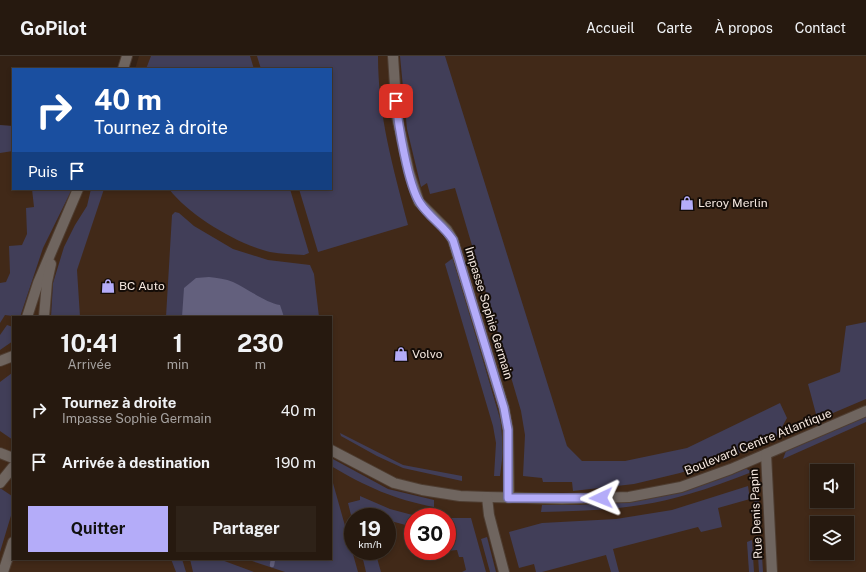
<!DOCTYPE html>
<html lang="fr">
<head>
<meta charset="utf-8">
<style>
	body { margin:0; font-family:"Public Sans",sans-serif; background:#2e2218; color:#f1f3f6; height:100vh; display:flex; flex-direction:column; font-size:15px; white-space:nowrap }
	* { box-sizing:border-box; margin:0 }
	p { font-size:13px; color:#a4a09e }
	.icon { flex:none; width:22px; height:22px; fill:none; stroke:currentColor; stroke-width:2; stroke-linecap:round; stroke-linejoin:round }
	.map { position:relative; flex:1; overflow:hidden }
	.panel { position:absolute; left:12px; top:260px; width:320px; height:244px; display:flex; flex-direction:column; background:#26190f; border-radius:0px; box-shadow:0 2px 6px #0003,0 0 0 1px #42382f }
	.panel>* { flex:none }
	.hud { position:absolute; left:12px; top:12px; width:320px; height:122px; border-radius:0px; box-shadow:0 2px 6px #0003,0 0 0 1px #42382f; background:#1a4fa0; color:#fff; overflow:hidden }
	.tools { position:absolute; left:810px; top:408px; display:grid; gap:8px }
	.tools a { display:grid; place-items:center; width:44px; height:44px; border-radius:0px; background:#26190f; box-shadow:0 2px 6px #0003,0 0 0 1px #42382f; font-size:20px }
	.speed { position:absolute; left:344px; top:452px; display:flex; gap:8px; font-size:20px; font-weight:700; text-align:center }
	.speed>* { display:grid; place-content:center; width:52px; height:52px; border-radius:50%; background:#26190f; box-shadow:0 2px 6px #0003,0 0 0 1px #42382f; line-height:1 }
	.speed small { font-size:10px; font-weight:400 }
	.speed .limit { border:6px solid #d22; background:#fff; color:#111 }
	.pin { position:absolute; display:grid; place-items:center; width:34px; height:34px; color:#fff; margin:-17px; border-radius:8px; box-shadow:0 2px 6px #0006 }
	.me { position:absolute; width:44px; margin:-22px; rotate:268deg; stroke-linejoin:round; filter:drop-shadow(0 0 3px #0008) }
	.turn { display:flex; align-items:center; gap:14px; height:84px; padding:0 16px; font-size:18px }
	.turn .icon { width:52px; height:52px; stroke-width:2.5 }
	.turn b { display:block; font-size:28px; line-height:34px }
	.then { display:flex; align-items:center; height:38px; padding:0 16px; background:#0003; gap:8px; font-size:15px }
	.eta { display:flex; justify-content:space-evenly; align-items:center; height:68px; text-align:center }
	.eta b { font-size:24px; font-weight:700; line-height:28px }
	.action { display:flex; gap:8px; margin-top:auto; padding:8px 16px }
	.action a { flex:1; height:46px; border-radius:0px; background:#b4acf9; color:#111; font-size:16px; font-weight:700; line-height:46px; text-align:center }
	.action a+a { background:#2e2218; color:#f1f3f6 }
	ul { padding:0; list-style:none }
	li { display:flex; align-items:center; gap:12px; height:52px; padding:0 16px }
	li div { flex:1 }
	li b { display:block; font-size:15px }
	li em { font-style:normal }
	header { display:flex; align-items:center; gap:24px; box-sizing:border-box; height:56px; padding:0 20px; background:#26190f; border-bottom:1px solid #42382f }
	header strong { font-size:19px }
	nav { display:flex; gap:22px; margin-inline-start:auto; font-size:14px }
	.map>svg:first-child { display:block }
</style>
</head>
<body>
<header>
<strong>GoPilot</strong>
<nav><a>Accueil</a><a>Carte</a><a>À propos</a><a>Contact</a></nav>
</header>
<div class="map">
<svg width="866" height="516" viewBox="0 0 866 516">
	<rect width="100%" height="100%" fill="#332114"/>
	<!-- built -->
	<path fill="#412918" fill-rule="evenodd" d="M139,0h727v516h-866v-447l13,1v63h318v-120h-196zM13,261h318v242h-318zM817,415h30v30h-30zM353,461h34v34h-34zM413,461h34v34h-34zM817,467h30v30h-30z"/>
	<!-- green -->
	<g fill="#413e58">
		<path d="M151,0h99l4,13h-108z"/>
		<path d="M257,0h121c0,60 15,111 30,169l-90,27 -19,-63h32v-120h-70z"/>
		<path d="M400,0h45l122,390 15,15h43l62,-13 93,-45 7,15 -11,20 -44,18 -52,17 -46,11 -61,7 -1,-9h-29l-1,-4 -19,-2 2,-41 -4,-24 -66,-223 -25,6 -3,-11 -6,4 -14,-58z"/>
		<path d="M0,69l13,1v25l-13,2z"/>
		<path d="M32,133h40l-29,59 -23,69 -15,-2 -5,8v-40l6,-1 4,-9 -1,-27 13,-1 5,-11 -1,-26 8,-1z"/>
		<path d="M91,133h13l-27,81 3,47h-29l2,-34 11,-36 11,-22 12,-19z"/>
		<path d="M169,133h121l19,64 -5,2c-11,-1 -23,-1 -34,-3 -33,-8 -80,-36 -101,-63z"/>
		<path d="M175,156l4,1 15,13 39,23 35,11 42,5 4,9 5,43h-153l6,-102z"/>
		<path d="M453,202l48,164 2,30 -3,24h-6l2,-33 -3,-17 -48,-162z"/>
		<path d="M866,266v77l-47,20 -3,-5 -8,-30 32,-12 6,-46z"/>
		<path d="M7,269l6,2v14l-13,9v-15z"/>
		<path d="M12,317h1v67l-13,-9v-49z"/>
		<path d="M866,358v8l-83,37 3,-8z"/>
		<path d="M340,377l63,32 59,11v5l-59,-13 -26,-12 -36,-20z"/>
		<path d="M331,402l57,31 46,11v7c-41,-8 -67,-20 -103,-41z"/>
		<path d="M745,412l7,4c-21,8 -42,16 -63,22 -48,15 -98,17 -148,18l1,-7h38l63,-6z"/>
		<path d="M331,420l27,96h-73l-39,-13h85z"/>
		<path d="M753,427h3l4,27 -5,3z"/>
		<path d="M748,430l2,13 -32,9 4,19 -21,5 -3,-5 -85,22 6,23h-8l-5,-17 -64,17h-6l-2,-8 -15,4 -10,-36 33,-9 74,-4 56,-9z"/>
		<path d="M0,432l12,8 1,-2v15l-13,43z"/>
		<path d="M360,440l30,13 30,8h-7v10l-26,-7v-3h-10l-11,-3 1,3h-14v6l-5,-20 12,-3z"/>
		<path d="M447,462h24l15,54h-24l4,-2 -3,-13h-4l-2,-7 -10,1z"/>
		<path d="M487,481l9,35h-6l-9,-33z"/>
		<path d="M761,483l2,33h-4l-2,-32z"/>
		<path d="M752,484l2,32h-5l-2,-30z"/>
		<path d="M361,495h14l6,21h-15z"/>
		<path d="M171,503h11l4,13h-10z"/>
		<path d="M190,503h29l35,13h-61z"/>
	</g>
	<!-- water -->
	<path fill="#63607d" d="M209,221c8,1 17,2 24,5 15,7 33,21 47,23l4,12h-102l2,-29 12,-10z"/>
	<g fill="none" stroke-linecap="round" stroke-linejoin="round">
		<!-- stream -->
		<path stroke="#63607d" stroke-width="4.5" d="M272,509l1,-6"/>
		<defs>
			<g id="minor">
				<path d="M393,0l4,61 12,55 10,30 28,28 6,10 51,168 4,22 1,68"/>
				<path d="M331,394l63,33 28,7 38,6 27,1 75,2 67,-2 52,-10 50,-18 135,-58"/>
				<path d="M766,398l6,118"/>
				<path d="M487,441l2,18 15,57"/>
				<path d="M3,516l10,-30"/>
			</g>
			<g id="tertiary">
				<path d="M123,13l4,-13"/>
				<path d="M27,261l11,-34 40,-94"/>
				<path d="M44,261l3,-35 4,-18"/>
				<path d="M0,305l13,-5"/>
				<path d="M0,397l13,5"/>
				<path d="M0,427l13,-16"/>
			</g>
		</defs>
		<!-- minor casing -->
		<use href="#minor" stroke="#4e3d31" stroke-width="12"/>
		<!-- tertiary casing -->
		<use href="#tertiary" stroke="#4e3d31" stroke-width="12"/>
		<!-- minor -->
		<use href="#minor" stroke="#6f655f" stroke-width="10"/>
		<!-- tertiary -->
		<use href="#tertiary" stroke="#6f655f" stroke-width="10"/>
	</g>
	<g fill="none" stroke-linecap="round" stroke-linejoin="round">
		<defs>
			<path id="route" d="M396,45c2,23 12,84 24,102 9,14 24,23 33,37l51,168 4,22v68h93"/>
		</defs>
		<!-- route casing -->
		<use href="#route" stroke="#7570a2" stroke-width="10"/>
		<!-- route -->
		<use href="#route" stroke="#b4acf9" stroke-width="7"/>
	</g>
	<!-- icons -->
	<defs>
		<symbol id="shop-bare" viewBox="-9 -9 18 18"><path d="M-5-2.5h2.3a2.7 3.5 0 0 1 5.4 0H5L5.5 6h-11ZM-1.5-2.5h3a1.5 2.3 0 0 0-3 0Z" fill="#b4acf9" stroke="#140c07" stroke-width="2.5" paint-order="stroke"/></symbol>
	</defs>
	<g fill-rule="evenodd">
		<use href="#shop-bare" x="677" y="137" width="20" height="20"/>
		<use href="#shop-bare" x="98" y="220" width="20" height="20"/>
		<use href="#shop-bare" x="391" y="288" width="20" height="20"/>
	</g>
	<g text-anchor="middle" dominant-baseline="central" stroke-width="4" stroke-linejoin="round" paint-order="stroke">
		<!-- poi labels -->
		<g font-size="12" fill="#f6e9e1" stroke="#140c07" text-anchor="start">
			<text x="698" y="147">Leroy Merlin</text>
			<text x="119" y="230">BC Auto</text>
			<text x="412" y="298">Volvo</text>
		</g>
		<!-- street labels -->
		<g font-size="12" fill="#f6e9e1" stroke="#140c07">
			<text transform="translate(489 257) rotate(73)">Impasse Sophie Germain</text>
			<text transform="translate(758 386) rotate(-22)">Boulevard Centre Atlantique</text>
			<text transform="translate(756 458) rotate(-93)">Rue Denis Papin</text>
		</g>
	</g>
</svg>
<div class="tools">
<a><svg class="icon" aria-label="sound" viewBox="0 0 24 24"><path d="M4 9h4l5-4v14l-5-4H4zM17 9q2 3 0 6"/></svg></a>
<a><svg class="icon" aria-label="layers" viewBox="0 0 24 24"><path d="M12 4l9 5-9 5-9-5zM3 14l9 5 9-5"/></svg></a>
</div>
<div class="speed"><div>19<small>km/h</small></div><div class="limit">30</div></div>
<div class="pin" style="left:396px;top:45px;background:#d93025"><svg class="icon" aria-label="arrive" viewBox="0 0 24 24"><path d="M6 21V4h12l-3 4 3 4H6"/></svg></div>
<svg class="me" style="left:601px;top:442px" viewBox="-20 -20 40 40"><path d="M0-17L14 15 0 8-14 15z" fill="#b4acf9" stroke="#fff" stroke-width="4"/></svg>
<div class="hud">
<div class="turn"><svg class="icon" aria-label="right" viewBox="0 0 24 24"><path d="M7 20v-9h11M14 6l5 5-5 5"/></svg><div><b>40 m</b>Tournez à droite</div></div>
<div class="then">Puis<svg class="icon" aria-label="arrive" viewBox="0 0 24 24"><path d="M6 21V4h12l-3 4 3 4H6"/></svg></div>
</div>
<section class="panel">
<div class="eta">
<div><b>10:41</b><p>Arrivée</p></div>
<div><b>1</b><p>min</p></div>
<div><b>230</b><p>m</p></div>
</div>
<ul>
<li><svg class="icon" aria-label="right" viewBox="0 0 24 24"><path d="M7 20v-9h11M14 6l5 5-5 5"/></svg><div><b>Tournez à droite</b><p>Impasse Sophie Germain</p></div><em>40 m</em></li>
<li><svg class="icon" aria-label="arrive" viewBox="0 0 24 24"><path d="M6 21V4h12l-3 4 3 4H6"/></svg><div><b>Arrivée à destination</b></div><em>190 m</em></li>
</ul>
<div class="action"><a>Quitter</a><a>Partager</a></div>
</section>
</div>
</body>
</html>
